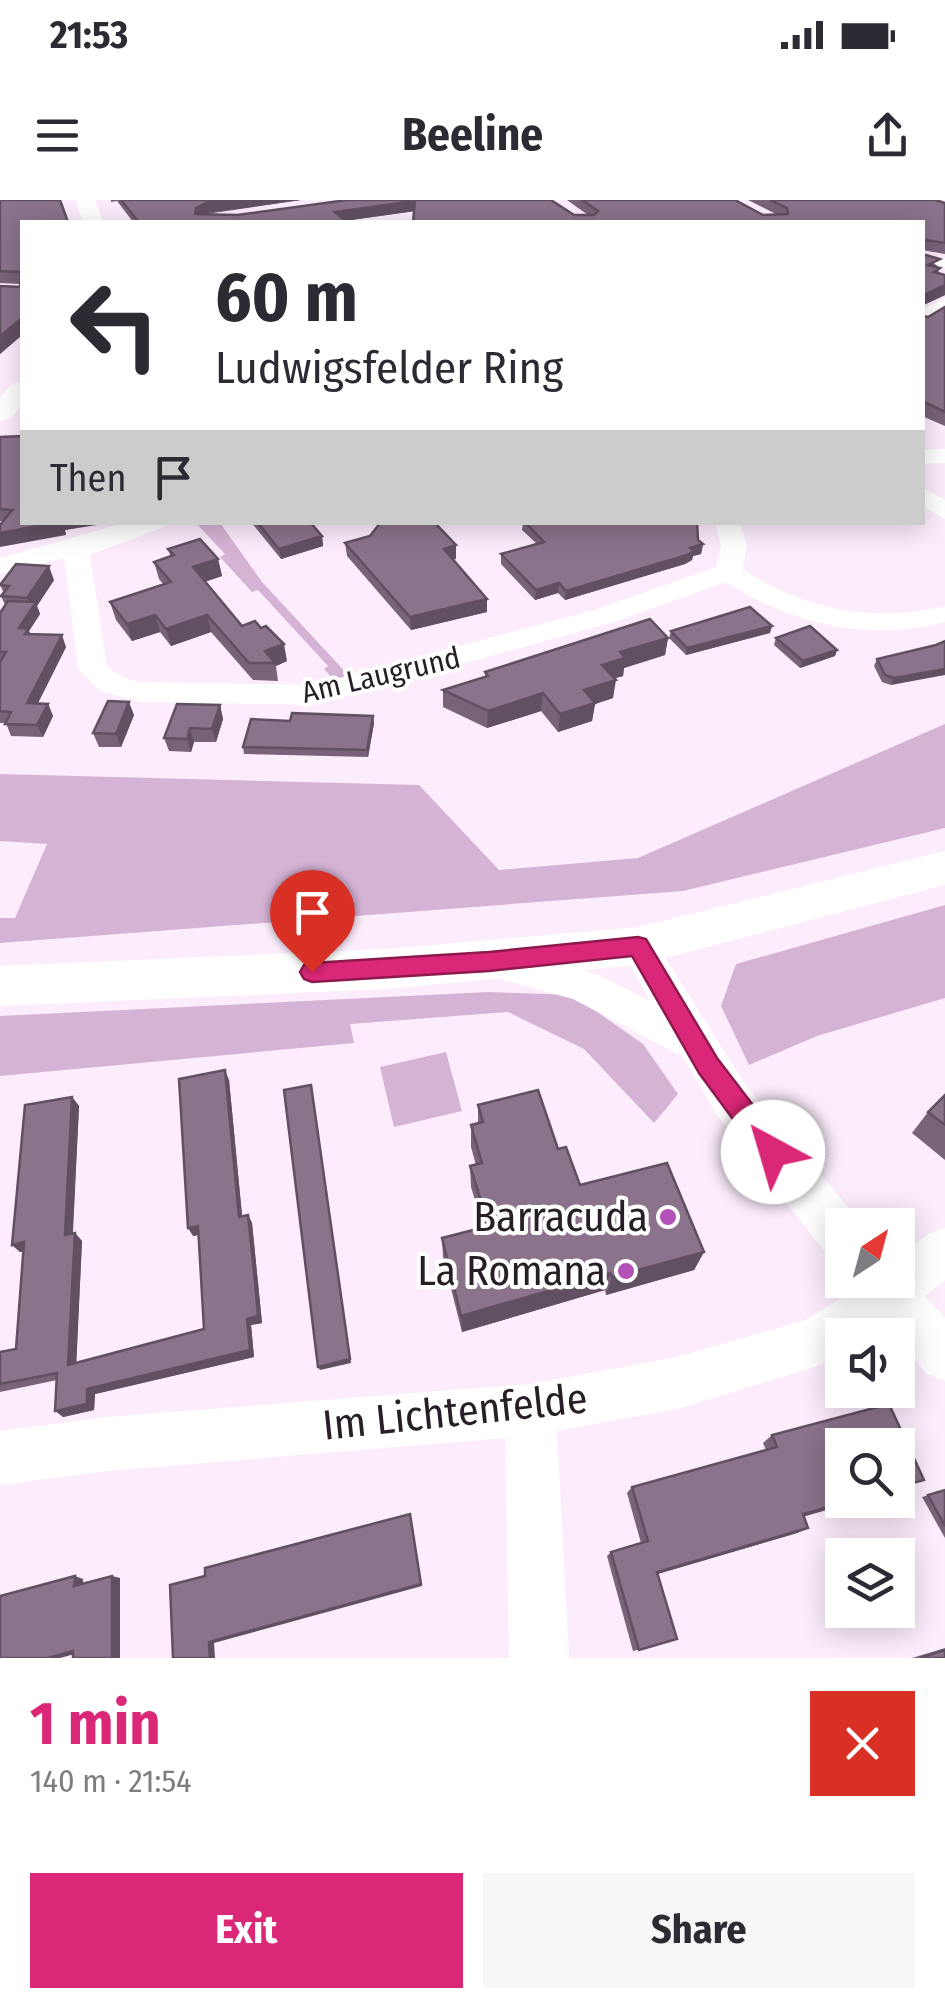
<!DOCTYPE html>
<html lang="en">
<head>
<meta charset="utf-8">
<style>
	body { margin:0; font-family:"Fira Sans Condensed",sans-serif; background:#f7f7f7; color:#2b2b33; height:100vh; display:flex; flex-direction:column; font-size:38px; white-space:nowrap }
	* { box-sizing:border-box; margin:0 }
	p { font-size:32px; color:#7c7c81 }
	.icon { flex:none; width:55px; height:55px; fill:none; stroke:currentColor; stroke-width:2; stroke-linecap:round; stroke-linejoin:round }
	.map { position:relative; height:1458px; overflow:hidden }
	.side { display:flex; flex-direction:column; background:#fff; flex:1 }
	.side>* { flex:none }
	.top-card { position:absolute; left:20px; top:20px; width:905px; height:305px; border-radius:0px; box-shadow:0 5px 25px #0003; background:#fff; color:#2b2b33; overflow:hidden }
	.needle { width:65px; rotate:36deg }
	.tools { position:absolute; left:825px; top:1008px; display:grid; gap:20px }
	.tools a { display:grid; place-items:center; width:90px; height:90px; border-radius:0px; background:#fff; box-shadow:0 5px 25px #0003; font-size:50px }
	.pin { position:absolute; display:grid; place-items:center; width:85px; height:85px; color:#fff; margin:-102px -42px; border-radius:50% 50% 50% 0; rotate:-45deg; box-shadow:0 0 10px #0007 }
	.pin .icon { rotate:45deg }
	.me { position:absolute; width:110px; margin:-55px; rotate:321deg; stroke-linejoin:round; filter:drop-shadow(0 0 8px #0008) }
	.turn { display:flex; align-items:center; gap:35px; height:210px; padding:0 30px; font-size:45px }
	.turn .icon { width:130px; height:130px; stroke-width:2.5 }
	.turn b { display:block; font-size:70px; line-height:85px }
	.then { display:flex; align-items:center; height:95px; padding:0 30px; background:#0003; gap:20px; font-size:38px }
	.round { display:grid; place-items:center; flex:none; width:105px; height:105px; border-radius:0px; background:#f7f7f7 }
	.overview { display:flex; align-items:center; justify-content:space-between; height:170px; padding:0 30px }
	h1 { font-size:60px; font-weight:700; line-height:75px; color:#db2777 }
	.button { display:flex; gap:20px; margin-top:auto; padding:20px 30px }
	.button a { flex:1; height:115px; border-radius:0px; background:#db2777; color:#fff; font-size:40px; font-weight:700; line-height:115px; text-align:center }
	.button a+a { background:#f7f7f7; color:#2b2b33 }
	.status { display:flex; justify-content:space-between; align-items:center; height:70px; padding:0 50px; background:#fff; direction:ltr }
	.status svg { height:28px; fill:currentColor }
	header { display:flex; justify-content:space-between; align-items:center; height:130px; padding:0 30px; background:#fff; font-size:45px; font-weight:700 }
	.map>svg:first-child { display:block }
</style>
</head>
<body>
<div class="status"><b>21:53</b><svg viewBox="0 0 49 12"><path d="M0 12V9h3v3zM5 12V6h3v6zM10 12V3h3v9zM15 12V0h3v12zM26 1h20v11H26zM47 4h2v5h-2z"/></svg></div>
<header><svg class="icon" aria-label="menu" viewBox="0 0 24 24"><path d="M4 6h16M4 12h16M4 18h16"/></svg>Beeline<svg class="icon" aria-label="share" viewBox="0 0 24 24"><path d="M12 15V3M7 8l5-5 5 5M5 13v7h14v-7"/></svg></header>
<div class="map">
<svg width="945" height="1458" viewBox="0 0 945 1458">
	<rect width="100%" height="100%" fill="#fcecfc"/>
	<!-- green -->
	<g fill="#d5b3d5">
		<path d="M196,323h24l42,59 89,96 -16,3 -11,-12 4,-3 -70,-76 -6,2 -32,-35 5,-3z"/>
		<path d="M945,524v104l-262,63 -683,52v-25h15l32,-74 -47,-3v-67l419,11 80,85 139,-12z"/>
		<path d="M945,705v93l-128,38 -68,29 -28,-59 15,-42z"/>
		<path d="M489,792l84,3 70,49 35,50 -24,29 -70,-74 -76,-37 -158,12 4,19 -354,33v-60z"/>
		<path d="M446,852l16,59 -68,16 -14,-60z"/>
	</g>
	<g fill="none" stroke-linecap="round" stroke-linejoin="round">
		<!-- minor -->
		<g fill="#fff" fill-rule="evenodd">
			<path d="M922,54l23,4v10l-23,-4z"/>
			<path d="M945,98v14l-23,13v-15z"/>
			<path d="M945,249v14l-23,1v-14z"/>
			<path d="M922,287l23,13v19l-23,-13z"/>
			<path d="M128,322h39l-3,5 -74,28 17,111 15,11 18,5 173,3 281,-75 122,-43 5,-21 -6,-24h25l7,24 -5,23c64,40 129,55 203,37v16c-77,20 -153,3 -219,-40l-112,40 -301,83 -173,-3 -40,-11 -22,-22 -14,-111 -64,16v-16z"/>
			<path d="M638,731l13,4 96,152 112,133 2,5h-19v34l-17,-7 -108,-137 -34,-58 -110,-58 -91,-25 -5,-11 5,-11 14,-5 101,27 53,27 -31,-55 6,-11z"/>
			<path d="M945,1028v52l-20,16 20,22v63l-18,-7 -41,-48 -11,9h-33v19l-27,13 -138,42 -120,22 12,227h-60l-4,-220 -398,33 -107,14v-54l107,-14 423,-33 147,-27 129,-37 52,-33 -3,-7h43v-23l30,-23z"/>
		</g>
		<!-- major -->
		<g fill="#fff" fill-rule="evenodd">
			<path d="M75,0h20l8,22h-20z"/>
			<path d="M22,182v23l-12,14 -10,2v-24l12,-13z"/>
			<path d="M945,651v34l-307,80 -250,24 -388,17v-40l388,-17 250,-22z"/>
		</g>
	</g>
	<!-- wall -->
	<g fill="#786378">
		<path d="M0,0h60l-38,135 -22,19v-68l20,1v-3l-20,-1z"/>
		<path d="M111,0h190l-95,14 31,1 110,-15 241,15 -21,-15h168l28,15 13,-1 -28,-14h188l9,3v51l-23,-4 -508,-39 -69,10 2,1h-214l-16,-21 -6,1z"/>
		<path d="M922,54l18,14 -2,5 7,2v20l-22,10v11l5,1 17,-10v119l-23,-10z"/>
		<path d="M0,237l104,87 -39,6 1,5 -66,-14z"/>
		<path d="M251,322h59l12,14 1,10 -42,13z"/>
		<path d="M377,322h57l22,23v14h-3l34,53 -76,18 -64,-74 -2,-13 25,-7 9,-11z"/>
		<path d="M523,322h174l1,18 5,4 -2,10 -8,2 -1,4 -7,4 -120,36 -7,-7 -23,7 -34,-36v-10l36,-10 -15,-14z"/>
		<path d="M168,349l50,10 4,17 -17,6 37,44 45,35 -11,5 2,15 -25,-1 -42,-48 -40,14 -11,-14 -28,9 -16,-21 -6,-18 54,-17 -5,-6 -5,-17 17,-5z"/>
		<path d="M54,380l-17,26 3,8 -11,17 2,3 35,13 -28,56 10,1 5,12 -10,21 -32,-1 -5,-13h-6v-110l5,-8 -4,-9 3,-3 -4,-8z"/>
		<path d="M671,431l99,2 -84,22 -17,-17z"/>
		<path d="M668,438l-3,17 -41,13 -1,8 -9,2 -1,20 -18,6 -3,17 -34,11 -17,-21 -54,17 -44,-21v-17l42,-12v-6z"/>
		<path d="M776,438l61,12 -2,6 -35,12 -26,-23z"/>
		<path d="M936,445l-45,40 -9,-3 -8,-16 3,-7z"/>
		<path d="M220,505l3,14 -7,23h-22l-3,10 -22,-1 -5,-13z"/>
		<path d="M134,515l-13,32h-22l-6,-14z"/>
		<path d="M290,521l84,2 -6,34 -124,-3 -1,-7z"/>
		<path d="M229,880l13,136 6,-1 4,8 10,100 -11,2 3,32 -159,37 -1,16 -31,7 -6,-37 -57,12v-40l16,-3 7,-97h-3l-8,-7 60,-148 7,9 -6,127h2l7,8 -6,122 128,-34 -6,-94 -5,1z"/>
		<path d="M945,895v65l-33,-27 16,-21z"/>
		<path d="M478,905l80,44 22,36 124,67 -10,18 -88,25 -1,-5 -143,42 -19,-75 -1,-19 41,-11 -12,-40 -1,-21 6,-1 -5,-18v-22l7,-1z"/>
		<path d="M772,1235l137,51 -67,14h19l-57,16 4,12 -11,5 -140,41 20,65 -44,12 -26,-95 4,-4 30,-9 -14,-50 5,-6 134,-37 -3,-7z"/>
		<path d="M945,1290v48l-23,-41z"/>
		<path d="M945,1448v10h-33z"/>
	</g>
	<!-- shaded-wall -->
	<g fill="#615061">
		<path d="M227,0h74l-94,13 -9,6 -3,-5 1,-6 10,-5z"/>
		<path d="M415,1l1,10 -80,11 -1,-10z"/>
		<path d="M945,85v10l-23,11 2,-11z"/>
		<path d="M22,118v17l-22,19v-18z"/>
		<path d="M59,322h49l-43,8 1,5 -66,12v-14z"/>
		<path d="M322,336l1,10 -42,13 -2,-10z"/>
		<path d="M703,344l-2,10 -8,2 -1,4 -7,4 -120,36 1,-9z"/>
		<path d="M456,345v14l-12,3v-13z"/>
		<path d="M218,359l4,17 -25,8 -4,-17z"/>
		<path d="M49,366l5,14 -17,26 3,8 -11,17 4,9 -14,-12 13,-20 -5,-10z"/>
		<path d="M559,383l-1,10 -23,7 1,-10z"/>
		<path d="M487,399v13l-76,18 -1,-13z"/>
		<path d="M155,415l5,17 -28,9 -5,-17z"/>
		<path d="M207,415l4,17 -40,14 -5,-17z"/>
		<path d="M772,426l-2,7 -84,22 1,-7z"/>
		<path d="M62,435l4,12 -34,68 -5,-12z"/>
		<path d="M668,438l-3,17 -41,13 -1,8 -23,7 2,-18 18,-13z"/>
		<path d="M284,444l3,17 -11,5 -11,-15z"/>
		<path d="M837,450l-2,6 -35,12 3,-7z"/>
		<path d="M945,469v6l-54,10 3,-7z"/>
		<path d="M616,480l-3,18 -18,6 -3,17 -34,11 2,-18 24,-24z"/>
		<path d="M543,493l-2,18 -54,17 1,-17z"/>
		<path d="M129,502l5,13 -13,32 -5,-13z"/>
		<path d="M48,504l5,12 -10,21 -6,-12z"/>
		<path d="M220,505l3,14 -7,23 -4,-13z"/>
		<path d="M373,516l1,7 -6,34 -1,-7z"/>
		<path d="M190,528l4,14 -3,10 -4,-13z"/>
		<path d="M225,870l4,10 14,145 -4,-8z"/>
		<path d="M312,891l39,272 -31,7 -2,-3z"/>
		<path d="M72,897l7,9 -7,137 -7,-8z"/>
		<path d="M248,1015l4,8 10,100 -11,2 3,32 -159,37 -1,16 -31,7 -8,-6 32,-22 160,-70z"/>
		<path d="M198,1026l5,8 -10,2 -5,-8z"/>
		<path d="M75,1033l7,8 -6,130 -8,-6z"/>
		<path d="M24,1042l8,8 -12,2 -8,-7z"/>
		<path d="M704,1052l-10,18 -88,25 6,-18z"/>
		<path d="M610,1073l-5,17 -143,42 -1,-16z"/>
		<path d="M852,1300h9l-69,20 11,-6z"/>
		<path d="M411,1318l11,68 -208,57 1,15h-5l-1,-16z"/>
		<path d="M808,1328l-11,5 -146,43 6,-4z"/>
		<path d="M75,1376l8,3v9l-9,-2z"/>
		<path d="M112,1376l8,2v80h-8z"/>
		<path d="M73,1451l9,1 -22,6h-12z"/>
	</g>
	<!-- building -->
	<g fill="#8b738b" stroke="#615061" stroke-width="2.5">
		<path d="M0,0h60l8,22h-46v96l-22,18v-50l20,1 1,-15 -21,-1z"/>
		<path d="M121,0h106l-21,3 -10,5 -1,6 42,1 110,-15h204l23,15h20l4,-4 -16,-11h153l28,15 25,-1 -1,-6 -17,-8h166l9,3v40l-19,-3 -4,2v-20h-509l2,-21 -80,11 12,10h-208z"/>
		<path d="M922,54l18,5 -12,6 12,3 -6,4 11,3v10l-21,10 -1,21 5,1 17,-10v105l-23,-11z"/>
		<path d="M22,236v86h37l-59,11v-8l12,-15 -12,-1v-72z"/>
		<path d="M257,322h53l12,14 -43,13z"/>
		<path d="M381,322h53l22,23 -12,4 43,50 -77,18 -65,-74 25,-7z"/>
		<path d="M525,322h172l1,18 5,4 -13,4 4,3 -7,4 -121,36 -7,-8 -23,7 -35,-36 43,-12z"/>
		<path d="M200,339l18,20 -25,8 49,59 13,-5 6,7 5,-2 18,18 -19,7 10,12h-26l-42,-48 -41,14 -11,-14 -28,9 -17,-22 61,-20 -17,-20 20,-7 -6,-6z"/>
		<path d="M16,364l33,2 -22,32 -26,-2 8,-10 -9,-1z"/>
		<path d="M8,401l28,1 -17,26 9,1 -3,5 37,1 -35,68 21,1 -11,21 -32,-1 6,-12 -11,-1v-49l6,-10h-6v-39z"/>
		<path d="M750,407l22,19 -85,22 -16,-17z"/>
		<path d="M650,419l18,19 -48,14 5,6 -23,7 14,15 -32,10 11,13 -35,11 -17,-21 -55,18 -45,-21 45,-14 -3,-4z"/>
		<path d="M810,426l27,24 -34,11 -27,-23z"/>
		<path d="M945,441v28l-51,9 -9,-3 -8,-16 59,-14z"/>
		<path d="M108,501l21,1 -13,32 -23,-1z"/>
		<path d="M177,504l43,1 -8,24 -22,-1 -3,11 -23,-1z"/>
		<path d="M292,513l81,3 -6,34 -124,-3 8,-28 39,2z"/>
		<path d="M225,870l14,147 9,-2 7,67 3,34 -11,3 3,31 -163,39v15l-32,7 2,-38 -57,11v-32l16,-3 8,-107 -12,3 13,-140 47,-8 -7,138 10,-2 -7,132 136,-36 -6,-103 -10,2 -9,-149z"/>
		<path d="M311,885l39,274 -32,8 -34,-277z"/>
		<path d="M538,890l20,59 8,-2 14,38 87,-22 37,89 -92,25 -2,-4 -149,43 -19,-78 47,-12 -19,-60 12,-3 -11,-38 12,-3 -5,-17z"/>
		<path d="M945,895v30l-17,-13z"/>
		<path d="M889,1204l35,76 -26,7v-42h-56v55h10l-49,14 5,14 -151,44 20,67 -38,11 -28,-98 37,-11 -16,-54 145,-40 -5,-12z"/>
		<path d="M945,1290v36l-17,-31z"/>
		<path d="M410,1314l11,70 -212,58 1,16h-37l-3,-73 35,-9v-8z"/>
		<path d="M75,1376l-1,10 38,-10v82h-39v-7l-25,7h-48v-62z"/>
		<path d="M945,1450v8h-25z"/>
	</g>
	<!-- route -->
	<path fill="#db2777" stroke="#8e194d" stroke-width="2.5" d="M638,737l8,2 71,119 65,85 4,9 -4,8 -9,4 -10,-4 -64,-87 -67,-117 -143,15 -177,11 -8,-3 -4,-7 4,-7 8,-2 177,-11z"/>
	<!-- markers -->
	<g fill="#b451b8" stroke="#fff" stroke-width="4">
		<circle cx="668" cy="1017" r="10"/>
		<circle cx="626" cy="1071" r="10"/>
	</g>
	<g text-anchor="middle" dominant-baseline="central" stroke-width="8" stroke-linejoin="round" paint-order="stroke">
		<!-- far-street labels -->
		<g font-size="30" fill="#271e27" stroke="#fff">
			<text transform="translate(381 475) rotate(-13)">Am Laugrund</text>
		</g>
		<!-- near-poi labels -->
		<g font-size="42" fill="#271e27" stroke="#fff" text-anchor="end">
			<text x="648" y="1017">Barracuda</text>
			<text x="606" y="1071">La Romana</text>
		</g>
		<!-- near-street labels -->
		<g font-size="42" fill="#271e27" stroke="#fff">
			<text transform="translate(455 1212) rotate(-6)">Im Lichtenfelde</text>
		</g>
	</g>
</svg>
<div class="tools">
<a><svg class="needle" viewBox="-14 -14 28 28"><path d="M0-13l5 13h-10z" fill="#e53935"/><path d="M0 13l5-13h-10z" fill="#7c7c81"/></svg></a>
<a><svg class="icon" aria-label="sound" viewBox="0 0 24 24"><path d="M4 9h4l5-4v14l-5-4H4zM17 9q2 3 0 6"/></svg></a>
<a><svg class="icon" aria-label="search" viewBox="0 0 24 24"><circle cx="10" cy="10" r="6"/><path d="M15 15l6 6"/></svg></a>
<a><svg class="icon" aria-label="layers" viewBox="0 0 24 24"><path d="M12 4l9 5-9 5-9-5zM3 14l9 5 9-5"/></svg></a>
</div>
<div class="pin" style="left:312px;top:772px;background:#d93025"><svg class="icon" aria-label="arrive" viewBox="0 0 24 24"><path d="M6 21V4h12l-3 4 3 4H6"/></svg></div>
<svg class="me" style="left:773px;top:952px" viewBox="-20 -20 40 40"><circle r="19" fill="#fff"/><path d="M0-13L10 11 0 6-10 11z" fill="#db2777"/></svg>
<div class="top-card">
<div class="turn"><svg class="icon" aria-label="left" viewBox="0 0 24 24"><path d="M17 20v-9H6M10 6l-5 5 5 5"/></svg><div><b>60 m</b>Ludwigsfelder Ring</div></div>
<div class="then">Then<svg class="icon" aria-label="arrive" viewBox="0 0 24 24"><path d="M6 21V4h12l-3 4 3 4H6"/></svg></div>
</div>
</div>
<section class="side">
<div class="overview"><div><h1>1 min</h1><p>140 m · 21:54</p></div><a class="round" style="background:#d93025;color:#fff"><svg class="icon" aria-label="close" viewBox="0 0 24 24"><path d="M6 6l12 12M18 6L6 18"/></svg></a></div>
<div class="button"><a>Exit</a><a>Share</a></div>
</section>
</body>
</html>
